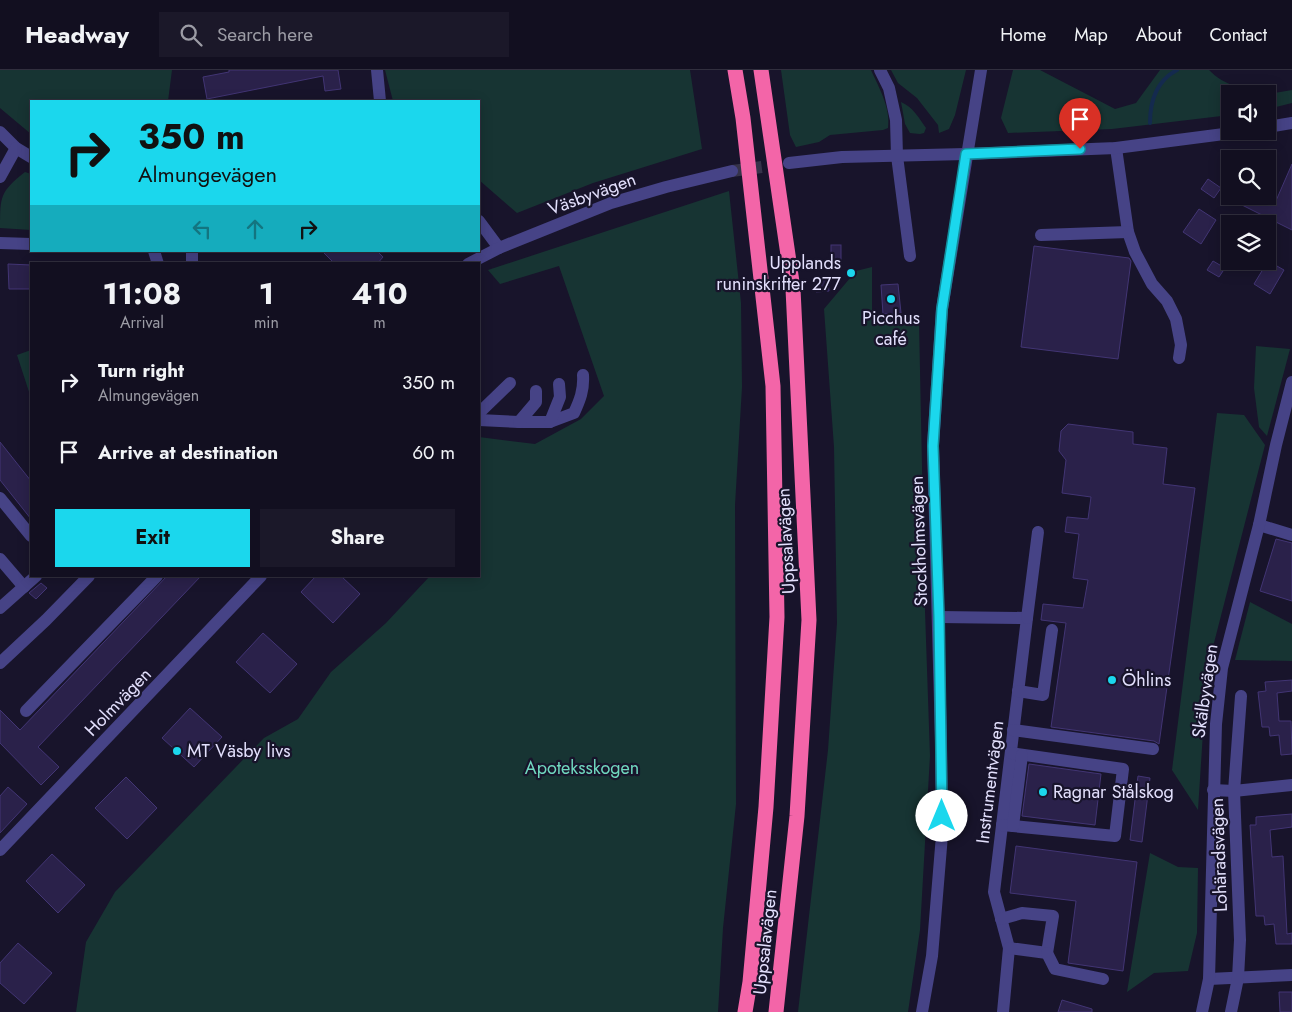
<!DOCTYPE html>
<html lang="en">
<head>
<meta charset="utf-8">
<style>
	body { margin:0; font-family:Jost,sans-serif; background:#1b1829; color:#f1f3f6; height:100vh; display:flex; flex-direction:column; font-size:19px; white-space:nowrap }
	* { box-sizing:border-box; margin:0 }
	p { font-size:16px; color:#9c9ca5 }
	.icon { flex:none; width:28px; height:28px; fill:none; stroke:currentColor; stroke-width:2; stroke-linecap:round; stroke-linejoin:round }
	.map { position:relative; flex:1; overflow:hidden }
	.panel { position:absolute; left:30px; top:192px; width:450px; height:315px; display:flex; flex-direction:column; background:#120f20; border-radius:0px; box-shadow:0 2px 12px #0003,0 0 0 1px #312f3e }
	.panel>* { flex:none }
	.top-card { position:absolute; left:30px; top:30px; width:450px; height:152px; border-radius:0px; box-shadow:0 2px 12px #0003,0 0 0 1px #312f3e; background:#1bd7ed; color:#111; overflow:hidden }
	.tools { position:absolute; left:1221px; top:15px; display:grid; gap:10px }
	.tools a { display:grid; place-items:center; width:55px; height:55px; border-radius:0px; background:#120f20; box-shadow:0 2px 12px #0003,0 0 0 1px #312f3e; font-size:25px }
	.pin { position:absolute; display:grid; place-items:center; width:42px; height:42px; color:#fff; margin:-51px -21px; border-radius:50% 50% 50% 0; rotate:-45deg; box-shadow:0 0 5px #0007 }
	.pin .icon { rotate:45deg }
	.me { position:absolute; width:55px; margin:-28px; rotate:0deg; stroke-linejoin:round; filter:drop-shadow(0 0 4px #0008) }
	.turn { display:flex; align-items:center; gap:18px; height:105px; padding:0 25px; font-size:22px }
	.turn .icon { width:65px; height:65px; stroke-width:2.5 }
	.turn b { display:block; font-size:35px; line-height:42px }
	.lanes { display:flex; align-items:center; height:48px; padding:0 25px; background:#0003; justify-content:center; gap:25px; direction:ltr }
	.lanes .off { opacity:.35 }
	.eta { display:flex; justify-content:space-evenly; align-items:center; height:85px; text-align:center }
	.eta b { font-size:30px; font-weight:700; line-height:35px }
	.primary-button { display:flex; gap:10px; margin-top:auto; padding:10px 25px }
	.primary-button a { flex:1; height:58px; border-radius:0px; background:#1bd7ed; color:#111; font-size:20px; font-weight:700; line-height:58px; text-align:center }
	.primary-button a+a { background:#1b1829; color:#f1f3f6 }
	ul { padding:0; list-style:none }
	li { display:flex; align-items:center; gap:15px; height:70px; padding:0 25px }
	li div { flex:1 }
	li b { display:block; font-size:19px }
	li em { font-style:normal }
	header { display:flex; align-items:center; gap:30px; box-sizing:border-box; height:70px; padding:0 25px; background:#120f20; border-bottom:1px solid #312f3e }
	header strong { font-size:24px }
	nav { display:flex; gap:28px; margin-inline-start:auto; font-size:18px }
	.search { width:350px; height:45px; background:#1b1829; display:flex; align-items:center; gap:12px; box-sizing:border-box; padding:0 18px; border-radius:0px; color:#9c9ca5; font-size:19px }
	.map>svg:first-child { display:block }
</style>
</head>
<body>
<header>
<strong>Headway</strong>
<div class="search"><svg class="icon" aria-label="search" viewBox="0 0 24 24"><circle cx="10" cy="10" r="6"/><path d="M15 15l6 6"/></svg>Search here</div>
<nav><a>Home</a><a>Map</a><a>About</a><a>Contact</a></nav>
</header>
<div class="map">
<svg width="1292" height="942" viewBox="0 0 1292 942">
	<rect width="100%" height="100%" fill="#18142b"/>
	<!-- green -->
	<g fill="#173433">
		<path d="M0,0h172l-4,31h-137v33l-31,-26z"/>
		<path d="M385,0h305l12,79 -109,34 -76,30 -38,-33v-79h-86z"/>
		<path d="M781,0h90c8,18 20,38 17,58l-5,2 -53,5 -11,7 -23,5 -6,-12z"/>
		<path d="M891,0h75l-11,45 -6,14 -10,4 -1,-8 -21,-27 -19,-15z"/>
		<path d="M1013,0h27l75,39 21,-6 24,-33h49c15,16 37,20 58,24h-37v21l-118,14 -104,4 -7,-15z"/>
		<path d="M1292,20v13l-24,6v-15z"/>
		<path d="M901,32c12,5 18,16 25,26l-2,5 -4,1 -10,-1 -5,-9z"/>
		<path d="M25,102l6,2v56l-31,-2c0,-32 0,-36 25,-56z"/>
		<path d="M729,121l12,112 1,84 -7,118 1,299 -13,124 -5,84h-642l10,-70 29,-50 149,-154 34,-19 33,-47 55,-49 44,-47h49v-139l56,7 46,-25 23,-23 -45,-130 -59,18 -12,-14z"/>
		<path d="M872,197v49l47,6 6,289 5,145 -10,174 -12,82h-110l30,-262 9,-127 -3,-176 -10,-138 32,-38z"/>
		<path d="M1256,276l34,3 -23,87 -8,-9 -5,-39z"/>
		<path d="M31,280v48l-14,-43z"/>
		<path d="M1217,343l27,2 21,30 -58,225 -9,140 -26,-40z"/>
		<path d="M1250,532l42,22v37l-57,-1z"/>
		<path d="M1150,783l28,14 20,1 -1,65 -9,38 -34,2 -27,19z"/>
	</g>
	<g fill="none" stroke-linecap="round" stroke-linejoin="round">
		<!-- stream -->
		<path stroke="#142a4e" stroke-width="4" d="M1150,53c0,-22 6,-42 27,-53"/>
	</g>
	<!-- building -->
	<g fill="#2a214a" stroke="#423574">
		<path d="M229,0h109l3,19 -16,2 -2,-15 -116,23 -4,-22 26,-5z"/>
		<path d="M1292,94v66l-68,-34h50l1,7z"/>
		<path d="M1208,109l13,9 -7,10 -13,-9z"/>
		<path d="M1199,139l17,11 -15,24 -18,-12z"/>
		<rect x="831" y="175" width="10" height="19"/>
		<path d="M1034,176l95,12 2,3 -13,98 -97,-12z"/>
		<path d="M322,181h55l6,6 -6,7h-42z"/>
		<path d="M1213,191l12,7 -6,9 -12,-7z"/>
		<path d="M1268,191l16,9 -14,24 -16,-10z"/>
		<path d="M8,194l23,1v24h-22z"/>
		<path d="M828,210l1,11 -13,1 -1,-11z"/>
		<path d="M898,214l3,29 -18,1 -2,-29z"/>
		<path d="M1068,354l65,8v12l34,4 -4,36 32,4 -36,256 -5,-3 -103,-14 15,-104 -25,-3 2,-16 40,4 5,-28 -15,-2 6,-44 -14,-2 2,-15 21,2 3,-22 -29,-4 4,-33 -7,-9 2,-20z"/>
		<path d="M0,372l31,39v38l-31,-39z"/>
		<path d="M1276,469l16,4v58l-32,-10z"/>
		<path d="M167,506h34l-163,171 21,20 -18,18 -41,-42v-33l20,20z"/>
		<path d="M316,506h25l19,18 -27,29 -32,-31z"/>
		<path d="M41,513l6,5 -11,11 -7,-6z"/>
		<path d="M263,563l34,31 -27,29 -34,-31z"/>
		<path d="M1292,610v11l-15,2 2,28h12l1,33 -11,1 -2,-20 -9,1 -1,-9h-7l-4,-35 8,-1 -1,-9z"/>
		<path d="M190,638l32,29 -28,30 -32,-29z"/>
		<path d="M1029,694l72,10 -6,51 -73,-9z"/>
		<path d="M1138,706l12,2 -8,64 -12,-2z"/>
		<path d="M126,707l31,31 -30,31 -32,-31z"/>
		<path d="M8,717l19,17 -27,29v-37z"/>
		<path d="M1292,744v13l-22,3 2,27 11,-1 4,78 5,-1v11h-16l-2,-20 -9,1 -1,-9h-8l-6,-91h6v-8z"/>
		<path d="M1016,776l121,16 -14,109 -55,-8 8,-62 -66,-8z"/>
		<path d="M52,784l33,31 -27,28 -32,-32z"/>
		<path d="M18,873l34,30 -28,31 -24,-21v-20z"/>
		<path d="M1279,922h13v20h-12z"/>
		<path d="M1062,930l30,9v3h-34z"/>
	</g>
	<g fill="none" stroke-linecap="round" stroke-linejoin="round">
		<!-- minor-tunnel -->
		<path stroke="#36334a" stroke-width="12" stroke-dasharray="12 6" stroke-linecap="butt" d="M732,101l52,-7"/>
		<!-- minor -->
		<g stroke="#464386" stroke-width="12">
			<path d="M377,0l3,31"/>
			<path d="M880,0l9,18 7,32 1,36 13,100"/>
			<path d="M1268,57l24,-4"/>
			<path d="M0,62l16,16 15,9"/>
			<path d="M1116,78l12,84 7,20 17,32 15,17 9,18 5,26 -2,13"/>
			<path d="M789,93l53,-6 124,-3 150,-6 131,-17"/>
			<path d="M0,107l16,-29"/>
			<path d="M479,151l20,27"/>
			<path d="M1041,165l87,-3"/>
			<path d="M0,173l31,1"/>
			<path d="M154,181l4,13"/>
			<path d="M192,194v-13"/>
			<path d="M468,194l31,-16 112,-45 55,-16 66,-16"/>
			<path d="M479,343l31,-30"/>
			<path d="M479,350l40,2h31l24,-9c6,-13 10,-23 9,-38"/>
			<path d="M519,352l17,-20v-11"/>
			<path d="M550,352l10,-25 -1,-13"/>
			<path d="M0,428l31,38"/>
			<path d="M1259,455l33,10"/>
			<path d="M0,489l24,28"/>
			<path d="M0,538l36,-32"/>
			<path d="M939,547l88,1 -33,274 15,56 -6,64"/>
			<path d="M1027,548l11,-86"/>
			<path d="M0,593l46,-43 43,-44"/>
			<path d="M1018,621l25,4 9,-65"/>
			<path d="M26,641l131,-135"/>
			<path d="M1013,660l140,19"/>
			<path d="M1213,720l21,1 58,-6"/>
			<path d="M1002,755l113,11 8,-67 -112,-16"/>
			<path d="M1013,756l9,-71"/>
			<path d="M0,780l261,-274"/>
			<path d="M1001,849l21,-6 31,3 -6,37 -38,-5"/>
			<path d="M1047,883l8,16 48,10"/>
			<path d="M1209,909l83,-4"/>
			<path d="M922,942l10,-56 10,-121 -1,-95 -8,-295 9,-136 39,-239"/>
			<path d="M1202,942l7,-33 7,-255 6,-56 37,-143 17,-80 16,-63"/>
			<path d="M1231,942l7,-34 2,-38 -6,-149 7,-95"/>
		</g>
		<!-- highway -->
		<g stroke="#f365a8" stroke-width="15">
			<path d="M735,0l8,48 30,268 4,231 -11,190 -16,175 -5,30"/>
			<path d="M761,0l32,219 16,331 -12,196 -21,196"/>
		</g>
	</g>
	<g fill="none" stroke-linecap="round" stroke-linejoin="round">
		<defs>
			<path id="route" d="M942,746l-3,-199 -6,-171 9,-137 24,-155 114,-5"/>
		</defs>
		<!-- route casing -->
		<use href="#route" stroke="#128c9a" stroke-width="12"/>
		<!-- route -->
		<use href="#route" stroke="#1bd7ed" stroke-width="9"/>
	</g>
	<!-- markers -->
	<g fill="#1bd7ed" stroke="#18142b" stroke-width="2">
		<circle cx="851" cy="203" r="5"/>
		<circle cx="891" cy="229" r="5"/>
		<circle cx="1112" cy="610" r="5"/>
		<circle cx="177" cy="681" r="5"/>
		<circle cx="1043" cy="722" r="5"/>
	</g>
	<g text-anchor="middle" dominant-baseline="central" stroke-width="4.5" stroke-linejoin="round" paint-order="stroke">
		<!-- street labels -->
		<g font-size="18" fill="#e3e0fd" stroke="#18142b">
			<text transform="translate(592 124) rotate(-20)">Väsbyvägen</text>
			<text transform="translate(786 471) rotate(-93)">Uppsalavägen</text>
			<text transform="translate(919 471) rotate(-92)">Stockholmsvägen</text>
			<text transform="translate(1205 621) rotate(-82)">Skälbyvägen</text>
			<text transform="translate(118 632) rotate(-46)">Holmvägen</text>
			<text transform="translate(990 712) rotate(-83)">Instrumentvägen</text>
			<text transform="translate(1219 785) rotate(-92)">Lohäradsvägen</text>
			<text transform="translate(765 872) rotate(-84)">Uppsalavägen</text>
		</g>
		<!-- poi labels -->
		<g font-size="18" fill="#e3e0fd" stroke="#18142b" text-anchor="start">
			<text x="841" y="193" text-anchor="end">Upplands<tspan x="841" dy="21">runinskrifter 277</tspan></text>
			<text x="891" y="248" text-anchor="middle">Picchus<tspan x="891" dy="21">café</tspan></text>
			<text x="1122" y="610">Öhlins</text>
			<text x="187" y="681">MT Väsby livs</text>
			<text x="1053" y="722">Ragnar Stålskog</text>
		</g>
		<!-- park labels -->
		<g font-size="18" fill="#70d8bf" stroke="#18142b">
			<text x="582" y="698">Apoteksskogen</text>
		</g>
	</g>
</svg>
<div class="tools">
<a><svg class="icon" aria-label="sound" viewBox="0 0 24 24"><path d="M4 9h4l5-4v14l-5-4H4zM17 9q2 3 0 6"/></svg></a>
<a><svg class="icon" aria-label="search" viewBox="0 0 24 24"><circle cx="10" cy="10" r="6"/><path d="M15 15l6 6"/></svg></a>
<a><svg class="icon" aria-label="layers" viewBox="0 0 24 24"><path d="M12 4l9 5-9 5-9-5zM3 14l9 5 9-5"/></svg></a>
</div>
<div class="pin" style="left:1080px;top:79px;background:#d93025"><svg class="icon" aria-label="arrive" viewBox="0 0 24 24"><path d="M6 21V4h12l-3 4 3 4H6"/></svg></div>
<svg class="me" style="left:942px;top:746px" viewBox="-20 -20 40 40"><circle r="19" fill="#fff"/><path d="M0-13L10 11 0 6-10 11z" fill="#1bd7ed"/></svg>
<div class="top-card">
<div class="turn"><svg class="icon" aria-label="right" viewBox="0 0 24 24"><path d="M7 20v-9h11M14 6l5 5-5 5"/></svg><div><b>350 m</b>Almungevägen</div></div>
<div class="lanes"><svg class="icon off" aria-label="left" viewBox="0 0 24 24"><path d="M17 20v-9H6M10 6l-5 5 5 5"/></svg><svg class="icon off" aria-label="ahead" viewBox="0 0 24 24"><path d="M12 20V5M6 11l6-6 6 6"/></svg><svg class="icon" aria-label="right" viewBox="0 0 24 24"><path d="M7 20v-9h11M14 6l5 5-5 5"/></svg></div>
</div>
<section class="panel">
<div class="eta">
<div><b>11:08</b><p>Arrival</p></div>
<div><b>1</b><p>min</p></div>
<div><b>410</b><p>m</p></div>
</div>
<ul>
<li><svg class="icon" aria-label="right" viewBox="0 0 24 24"><path d="M7 20v-9h11M14 6l5 5-5 5"/></svg><div><b>Turn right</b><p>Almungevägen</p></div><em>350 m</em></li>
<li><svg class="icon" aria-label="arrive" viewBox="0 0 24 24"><path d="M6 21V4h12l-3 4 3 4H6"/></svg><div><b>Arrive at destination</b></div><em>60 m</em></li>
</ul>
<div class="primary-button"><a>Exit</a><a>Share</a></div>
</section>
</div>
</body>
</html>
